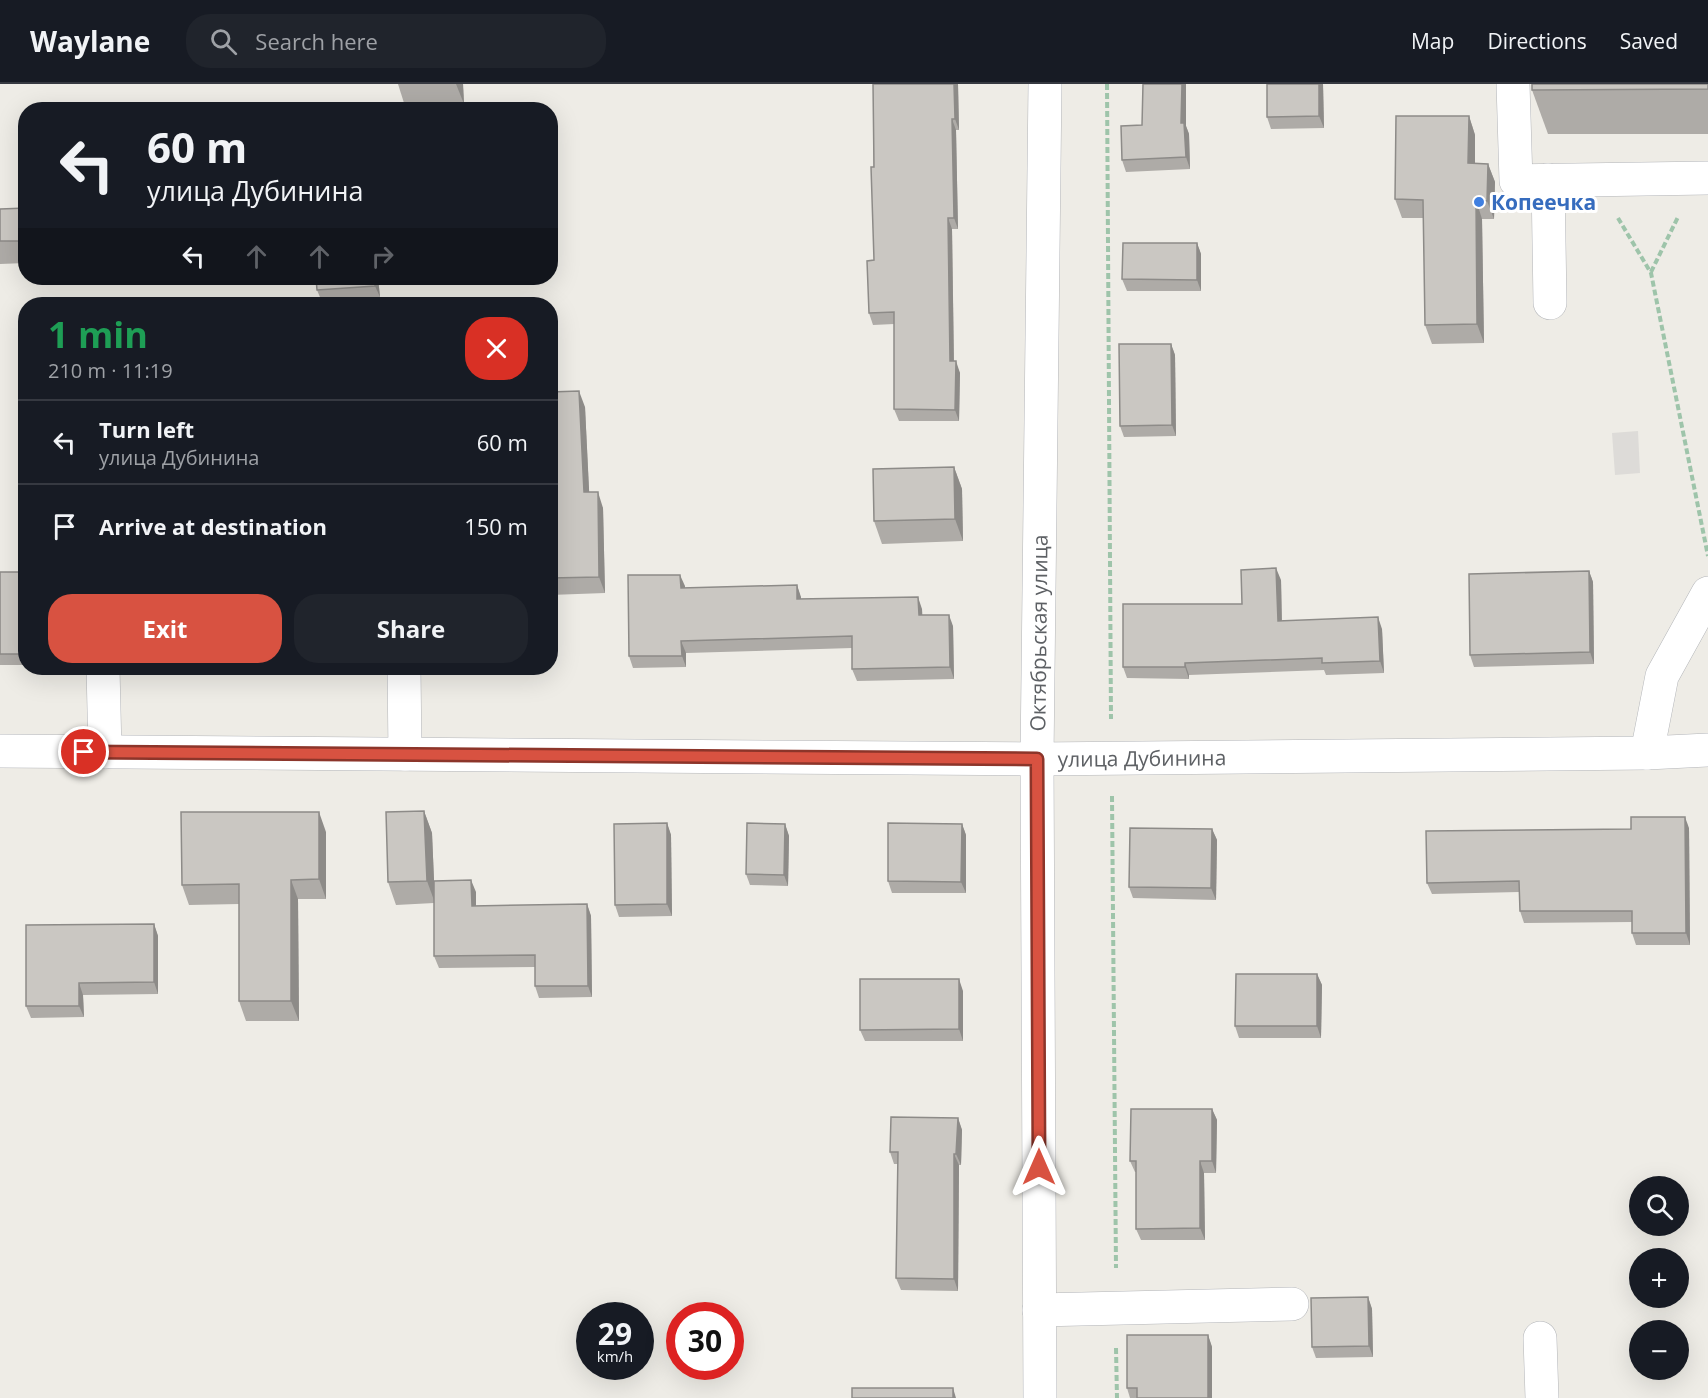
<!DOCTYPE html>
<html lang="en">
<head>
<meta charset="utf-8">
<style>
	body { margin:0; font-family:"Open Sans",sans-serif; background:#20242c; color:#f1f3f6; height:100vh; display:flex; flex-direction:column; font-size:22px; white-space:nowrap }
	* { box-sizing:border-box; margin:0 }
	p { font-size:20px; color:#9ea1a6 }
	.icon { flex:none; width:33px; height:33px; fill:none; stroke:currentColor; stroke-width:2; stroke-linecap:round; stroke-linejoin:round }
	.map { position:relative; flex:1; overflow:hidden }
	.side { position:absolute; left:18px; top:213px; width:540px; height:378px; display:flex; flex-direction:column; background:#171b24; border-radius:24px; box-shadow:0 6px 24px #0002 }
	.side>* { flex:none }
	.banner { position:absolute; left:18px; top:18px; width:540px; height:183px; border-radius:24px; box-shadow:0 6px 24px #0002; background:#171b24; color:#f1f3f6; overflow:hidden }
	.tools { position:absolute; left:1629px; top:1092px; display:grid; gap:12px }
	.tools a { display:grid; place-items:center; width:60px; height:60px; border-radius:50%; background:#171b24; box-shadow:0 6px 24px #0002; font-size:30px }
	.speed { position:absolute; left:576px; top:1218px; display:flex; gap:12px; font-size:30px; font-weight:700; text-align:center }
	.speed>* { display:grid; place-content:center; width:78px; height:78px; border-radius:50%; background:#171b24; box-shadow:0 6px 24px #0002; line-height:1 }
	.speed small { font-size:15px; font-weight:400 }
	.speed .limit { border:9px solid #d22; background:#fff; color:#111 }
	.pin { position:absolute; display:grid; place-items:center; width:51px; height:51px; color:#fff; margin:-26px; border:3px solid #fff; border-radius:50%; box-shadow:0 2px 6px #0007 }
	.me { position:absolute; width:66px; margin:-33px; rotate:0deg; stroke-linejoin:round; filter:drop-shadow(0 0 4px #0008) }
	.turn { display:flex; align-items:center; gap:21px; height:126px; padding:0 30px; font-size:27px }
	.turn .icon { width:78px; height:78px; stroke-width:2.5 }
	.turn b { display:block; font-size:42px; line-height:51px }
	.lanes { display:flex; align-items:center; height:57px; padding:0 30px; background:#0003; justify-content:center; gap:30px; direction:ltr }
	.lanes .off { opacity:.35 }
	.round { display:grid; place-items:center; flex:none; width:63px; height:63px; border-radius:24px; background:#20242c }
	.overview { display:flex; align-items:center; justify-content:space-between; height:102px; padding:0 30px }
	h1 { font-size:36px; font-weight:700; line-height:45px; color:#1e9e55 }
	.cta { display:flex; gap:12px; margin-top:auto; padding:12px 30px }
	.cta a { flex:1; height:69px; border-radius:24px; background:#d85241; color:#fff; font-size:24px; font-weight:700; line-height:69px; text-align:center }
	.cta a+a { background:#20242c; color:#f1f3f6 }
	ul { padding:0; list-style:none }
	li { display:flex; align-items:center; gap:18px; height:84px; padding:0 30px; border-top:2px solid #363941 }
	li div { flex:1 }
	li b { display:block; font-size:22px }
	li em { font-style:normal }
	header { display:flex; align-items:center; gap:36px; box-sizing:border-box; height:84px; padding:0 30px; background:#171b24; border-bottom:2px solid #363941 }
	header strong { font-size:28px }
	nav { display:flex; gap:33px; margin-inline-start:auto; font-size:21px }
	.search { width:420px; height:54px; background:#20242c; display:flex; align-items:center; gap:15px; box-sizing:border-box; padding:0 21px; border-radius:24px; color:#9ea1a6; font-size:22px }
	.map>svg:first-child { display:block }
</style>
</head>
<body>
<header>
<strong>Waylane</strong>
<div class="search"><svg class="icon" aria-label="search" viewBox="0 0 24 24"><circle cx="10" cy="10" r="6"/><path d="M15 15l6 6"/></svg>Search here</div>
<nav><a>Map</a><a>Directions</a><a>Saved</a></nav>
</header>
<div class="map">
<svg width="1708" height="1314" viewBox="0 0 1708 1314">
	<rect width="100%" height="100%" fill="#eeece6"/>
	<!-- industrial -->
	<path fill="#dddbd8" d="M1638,347l2,42 -25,2 -3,-42z"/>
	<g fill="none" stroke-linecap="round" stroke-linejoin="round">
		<defs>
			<g id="minor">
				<path d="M1513,0l3,97 192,-3"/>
				<path d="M1548,96l2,123"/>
				<path d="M103,584l2,84"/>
				<path d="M404,584l1,86"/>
				<path id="s1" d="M0,667l1037,8 610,-6 61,-3"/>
				<path d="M1647,669l15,-77 46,-83"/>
				<path d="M1039,1226l253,-6"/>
				<path d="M1540,1254l2,60"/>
				<path id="s2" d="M1040,1314l-3,-639 8,-675"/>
			</g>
		</defs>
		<!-- minor casing -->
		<use href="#minor" stroke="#b3b5b9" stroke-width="34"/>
		<!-- path -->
		<g stroke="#9ec4aa" stroke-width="4" stroke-dasharray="6 3" stroke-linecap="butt">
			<path d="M1107,0l4,635"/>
			<path d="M1618,134l33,55 57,283"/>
			<path d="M1651,188l27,-55"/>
			<path d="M1112,712l4,472"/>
			<path d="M1116,1264l1,50"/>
		</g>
		<!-- minor -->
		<use href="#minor" stroke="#fff" stroke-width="33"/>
	</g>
	<!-- wall -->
	<g fill="#aeaba7">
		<path d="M398,0h65l1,20 -60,-1z"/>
		<path d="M873,0h85l1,46h-3l2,99h-6l2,132 6,12 -1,48h-60l-5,-12v-85l-21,1 -4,-12 5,-53z"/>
		<path d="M1143,0h43v42l3,8 1,35 -64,3 -4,-12 20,-35z"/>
		<path d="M1323,0l1,44 -53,1 -4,-12z"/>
		<path d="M1708,0v50h-160l-16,-44z"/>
		<path d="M1469,32l6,19v29h13l7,18 -1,37h-12l2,124 -52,1 -7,-19 -1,-107h-22l-7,-19z"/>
		<path d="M26,124v55l-26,1v-55z"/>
		<path d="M1197,159l4,11v37h-74l-5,-12z"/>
		<path d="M378,194l2,19 -58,5 -5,-12z"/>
		<path d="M1171,260l4,11 1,81 -52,1 -4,-11z"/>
		<path d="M550,308l35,15 4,85 14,16 2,85 -55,2z"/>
		<path d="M954,383l8,22 1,52 -81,3 -8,-23z"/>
		<path d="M1589,487l4,11 1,82 -120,3 -4,-12z"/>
		<rect x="0" y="488" width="26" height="93"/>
		<path d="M1281,496l1,41 100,8 2,44 -58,2 -2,-5 -135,5v4l-62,-1 -4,-11 119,-63z"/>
		<path d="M797,501l4,14 121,10v6l31,11 1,53 -97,2 -5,-12v-21l-166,5v14l-53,1 -4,-12 56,-70v2z"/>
		<path d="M424,727l8,22 2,48 42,11v14l111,-2 4,12 1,81 -53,1 -4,-12v-19l-96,1 -5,-12v-53l-38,2 -8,-23z"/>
		<path d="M667,739l4,12 1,81 -53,1 -4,-12z"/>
		<path d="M785,740l4,12 -1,50 -38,-1 -4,-11z"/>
		<path d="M962,740l4,11v58h-74l-4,-12z"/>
		<path d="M1689,744l1,117h-54l-4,-12v-11l-108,1 -4,-12 -1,-19 -87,2 -5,-11z"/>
		<path d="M1212,745l5,11 -1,60 -83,-2 -4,-11z"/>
		<path d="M326,748v67h-28l1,122h-53l-7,-20v-97l-50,1 -7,-20z"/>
		<path d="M154,840l4,12v58l-75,1 1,22 -53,1 -5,-12z"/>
		<path d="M1317,890l5,11 -1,53h-82l-4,-12z"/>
		<path d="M963,907v50h-98l-5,-11z"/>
		<path d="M1212,1025l5,11 -1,53h-12l1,67h-64l-5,-11v-57h-1l-5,-11z"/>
		<path d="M958,1034l4,12 -1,35h-2l-1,126 -57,-1 -5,-12 2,-114h-4l-4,-12z"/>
		<path d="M1368,1213l4,12 1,48 -57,1 -4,-11z"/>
		<path d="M1208,1251l4,12v51h-82l-3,-10z"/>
	</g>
	<!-- shaded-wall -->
	<g fill="#8d8b88">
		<path d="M456,0h7l1,20z"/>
		<path d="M954,0h4l1,46 -4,-11z"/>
		<path d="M1182,0h4v42l3,8 1,35 -4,-12 -5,-34z"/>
		<path d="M1319,0h4l1,44 -5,-12z"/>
		<path d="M1469,32l6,19v47l-7,-19z"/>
		<path d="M952,35l4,11 2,99 -4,-11z"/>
		<path d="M1488,80l7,18 -1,37 -7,-18z"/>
		<path d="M1476,116l6,19 2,124 -7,-19z"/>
		<path d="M948,134l4,11 2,144 -4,-12z"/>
		<path d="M1197,159l4,11v37l-4,-11z"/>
		<path d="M375,194h3l2,19 -5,-11z"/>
		<path d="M1171,260l4,11 1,81 -4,-11z"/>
		<path d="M956,277l4,12 -1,48 -4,-11z"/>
		<path d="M579,307l6,16 5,102 -6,-17z"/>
		<path d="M954,383l8,22 1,52 -8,-22z"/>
		<path d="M598,408l5,16 2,85 -6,-16z"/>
		<path d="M1276,484l5,12 1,53 -4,-12z"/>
		<path d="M1589,487l4,11 1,82 -4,-12z"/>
		<path d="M680,491l5,11v14l-4,-12z"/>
		<path d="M797,501l4,12v14l-4,-12z"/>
		<path d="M918,513l4,12 1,18 -4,-12z"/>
		<path d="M949,531l4,11 1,53 -4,-12z"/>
		<path d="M1378,533l4,12 2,44 -4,-12z"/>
		<path d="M681,557l5,12v14l-4,-11z"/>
		<path d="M1185,579l4,12v4l-4,-12z"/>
		<path d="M424,727l8,22 3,70 -8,-22z"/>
		<path d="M319,728l7,20v67l-7,-20z"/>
		<path d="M1685,733l4,11 1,117 -4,-12z"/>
		<path d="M667,739l4,12 1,81 -5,-12z"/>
		<path d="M785,740l4,12 -1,50 -4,-11z"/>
		<path d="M962,740l4,11v58l-5,-11z"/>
		<path d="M1212,745l5,11 -1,60 -5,-12z"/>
		<path d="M291,796l7,19 1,122 -8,-20z"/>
		<path d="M471,796l5,12v25l-4,-11z"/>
		<path d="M587,820l4,12 1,81 -4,-11z"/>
		<path d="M154,840l4,12v58l-4,-12z"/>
		<path d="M1317,890l5,11 -1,53 -4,-12z"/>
		<path d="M959,895l4,12v50l-4,-12z"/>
		<path d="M79,899l4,12 1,22 -5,-11z"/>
		<path d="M1212,1025l5,11 -1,53 -4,-12z"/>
		<path d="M958,1034l4,12 -1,35 -5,-11z"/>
		<path d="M954,1070l5,11 -1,126 -4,-12z"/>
		<path d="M1200,1077l4,12 1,67 -5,-12z"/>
		<path d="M1368,1213l4,12 1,48 -4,-11z"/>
		<path d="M1208,1251l4,12v51h-4z"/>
		<path d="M953,1304l3,10h-3z"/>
	</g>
	<!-- building -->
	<g fill="#cac7c2" stroke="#8d8b88" stroke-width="1.5">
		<path d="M873,0h81l1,35h-3l2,99h-6l2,143h6l-1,49 -61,-1v-97l-25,1 -2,-52 7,-1 -3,-93h3z"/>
		<path d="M1143,0h39l-1,39h3l2,34 -64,3 -1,-34 21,-1z"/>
		<path d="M1267,0h52v32l-52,1z"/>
		<path d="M1532,0h176v5l-176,1z"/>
		<path d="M1396,32h73l-1,47 20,1 -1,37 -11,-1 1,124 -52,1 -2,-125 -28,-1z"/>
		<path d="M26,124v33h-26v-32z"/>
		<path d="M1123,159h74v37l-75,-1z"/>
		<path d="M316,194h59v8l-58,4z"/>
		<path d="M1119,260h52l1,81 -52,1z"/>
		<path d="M579,307l5,101h14l1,85 -49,1v-186z"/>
		<path d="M954,383l1,52 -81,2 -1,-52z"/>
		<path d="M1276,484l2,53 100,-4 2,44 -58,2v-5l-137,5v4h-62v-63h119l-1,-34z"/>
		<path d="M1589,487l1,81 -120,3 -1,-81z"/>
		<rect x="0" y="488" width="26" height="82"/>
		<path d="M628,491h52l1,13 116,-3v14l121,-2 1,18h30l1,52 -98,2v-33l-171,5 1,15h-53z"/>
		<path d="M424,727l3,70 -39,1 -2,-70z"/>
		<path d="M181,728h138v67l-28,1v121h-52v-117l-57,1z"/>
		<path d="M1631,733h54l1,116h-54v-22h-112l-1,-30 -92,2 -1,-52 205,-2z"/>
		<path d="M667,739v81l-52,1 -1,-81z"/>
		<path d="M747,739l38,1 -1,51 -38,-1z"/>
		<path d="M888,739l74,1 -1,58 -73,-1z"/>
		<path d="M1130,744l82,1 -1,59 -82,-1z"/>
		<path d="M471,796l1,26 115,-2 1,82h-53v-31l-101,1v-75z"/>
		<path d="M154,840v58l-75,1v23h-53v-81z"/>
		<path d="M1236,890h81v52h-82z"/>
		<path d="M860,895h99v50l-99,1z"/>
		<path d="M1131,1025h81v52h-12v67l-64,1v-68h-6z"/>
		<path d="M891,1033l67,1 -2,36h-2v125l-58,-1 2,-126h-8z"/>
		<path d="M1368,1213l1,49 -57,1 -1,-49z"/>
		<path d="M1127,1251h81v63h-71v-10h-10z"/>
		<rect x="852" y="1304" width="101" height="10"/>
	</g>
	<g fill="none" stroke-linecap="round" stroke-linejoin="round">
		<defs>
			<path id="route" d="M84,668l953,7 2,408"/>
		</defs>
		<!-- route casing -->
		<use href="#route" stroke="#8c352a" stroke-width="15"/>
		<!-- route -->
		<use href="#route" stroke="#d85241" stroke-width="10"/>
	</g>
	<!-- markers -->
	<circle fill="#3f7fe0" stroke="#fff" stroke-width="2" cx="1479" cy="118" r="6"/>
	<g text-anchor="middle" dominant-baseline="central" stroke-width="6" stroke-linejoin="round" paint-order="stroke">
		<!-- shop labels -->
		<g font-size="21" font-weight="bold" fill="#366cbe" stroke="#fff" text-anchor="start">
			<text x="1491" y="118">Копеечка</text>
		</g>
		<!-- street labels -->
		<g font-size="21" fill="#5d6064" stroke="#fff">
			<text stroke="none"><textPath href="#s2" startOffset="765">Октябрьская улица</textPath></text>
			<text stroke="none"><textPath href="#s1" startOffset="1142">улица Дубинина</textPath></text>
		</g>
	</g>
</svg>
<div class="tools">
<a><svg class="icon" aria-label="search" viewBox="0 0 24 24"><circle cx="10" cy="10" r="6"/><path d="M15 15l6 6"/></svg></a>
<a>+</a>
<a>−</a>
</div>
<div class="speed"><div>29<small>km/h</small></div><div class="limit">30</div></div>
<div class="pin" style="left:84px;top:668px;background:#d93025"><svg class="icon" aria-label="arrive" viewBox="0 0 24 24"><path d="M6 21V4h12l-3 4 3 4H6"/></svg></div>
<svg class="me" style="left:1039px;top:1083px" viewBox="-20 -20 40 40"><path d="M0-17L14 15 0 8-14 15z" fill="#d85241" stroke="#fff" stroke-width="4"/></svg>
<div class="banner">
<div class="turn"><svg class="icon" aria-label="left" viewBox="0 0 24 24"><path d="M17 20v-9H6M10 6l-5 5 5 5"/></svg><div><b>60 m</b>улица Дубинина</div></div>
<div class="lanes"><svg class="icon" aria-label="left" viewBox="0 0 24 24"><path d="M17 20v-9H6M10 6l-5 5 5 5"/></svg><svg class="icon off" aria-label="ahead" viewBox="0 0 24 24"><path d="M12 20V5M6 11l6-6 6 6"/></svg><svg class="icon off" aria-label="ahead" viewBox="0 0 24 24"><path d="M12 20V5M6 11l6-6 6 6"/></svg><svg class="icon off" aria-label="right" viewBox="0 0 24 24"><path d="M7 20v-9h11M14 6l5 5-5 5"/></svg></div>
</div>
<section class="side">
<div class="overview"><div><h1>1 min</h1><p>210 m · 11:19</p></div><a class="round" style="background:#d93025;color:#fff"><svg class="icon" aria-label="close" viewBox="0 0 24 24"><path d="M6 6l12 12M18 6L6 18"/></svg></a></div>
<ul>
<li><svg class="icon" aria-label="left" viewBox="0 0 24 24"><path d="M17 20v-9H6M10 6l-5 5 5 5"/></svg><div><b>Turn left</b><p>улица Дубинина</p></div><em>60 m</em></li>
<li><svg class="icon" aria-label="arrive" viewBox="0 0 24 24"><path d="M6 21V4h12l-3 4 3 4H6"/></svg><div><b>Arrive at destination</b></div><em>150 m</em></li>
</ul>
<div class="cta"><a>Exit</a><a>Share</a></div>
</section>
</div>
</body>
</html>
